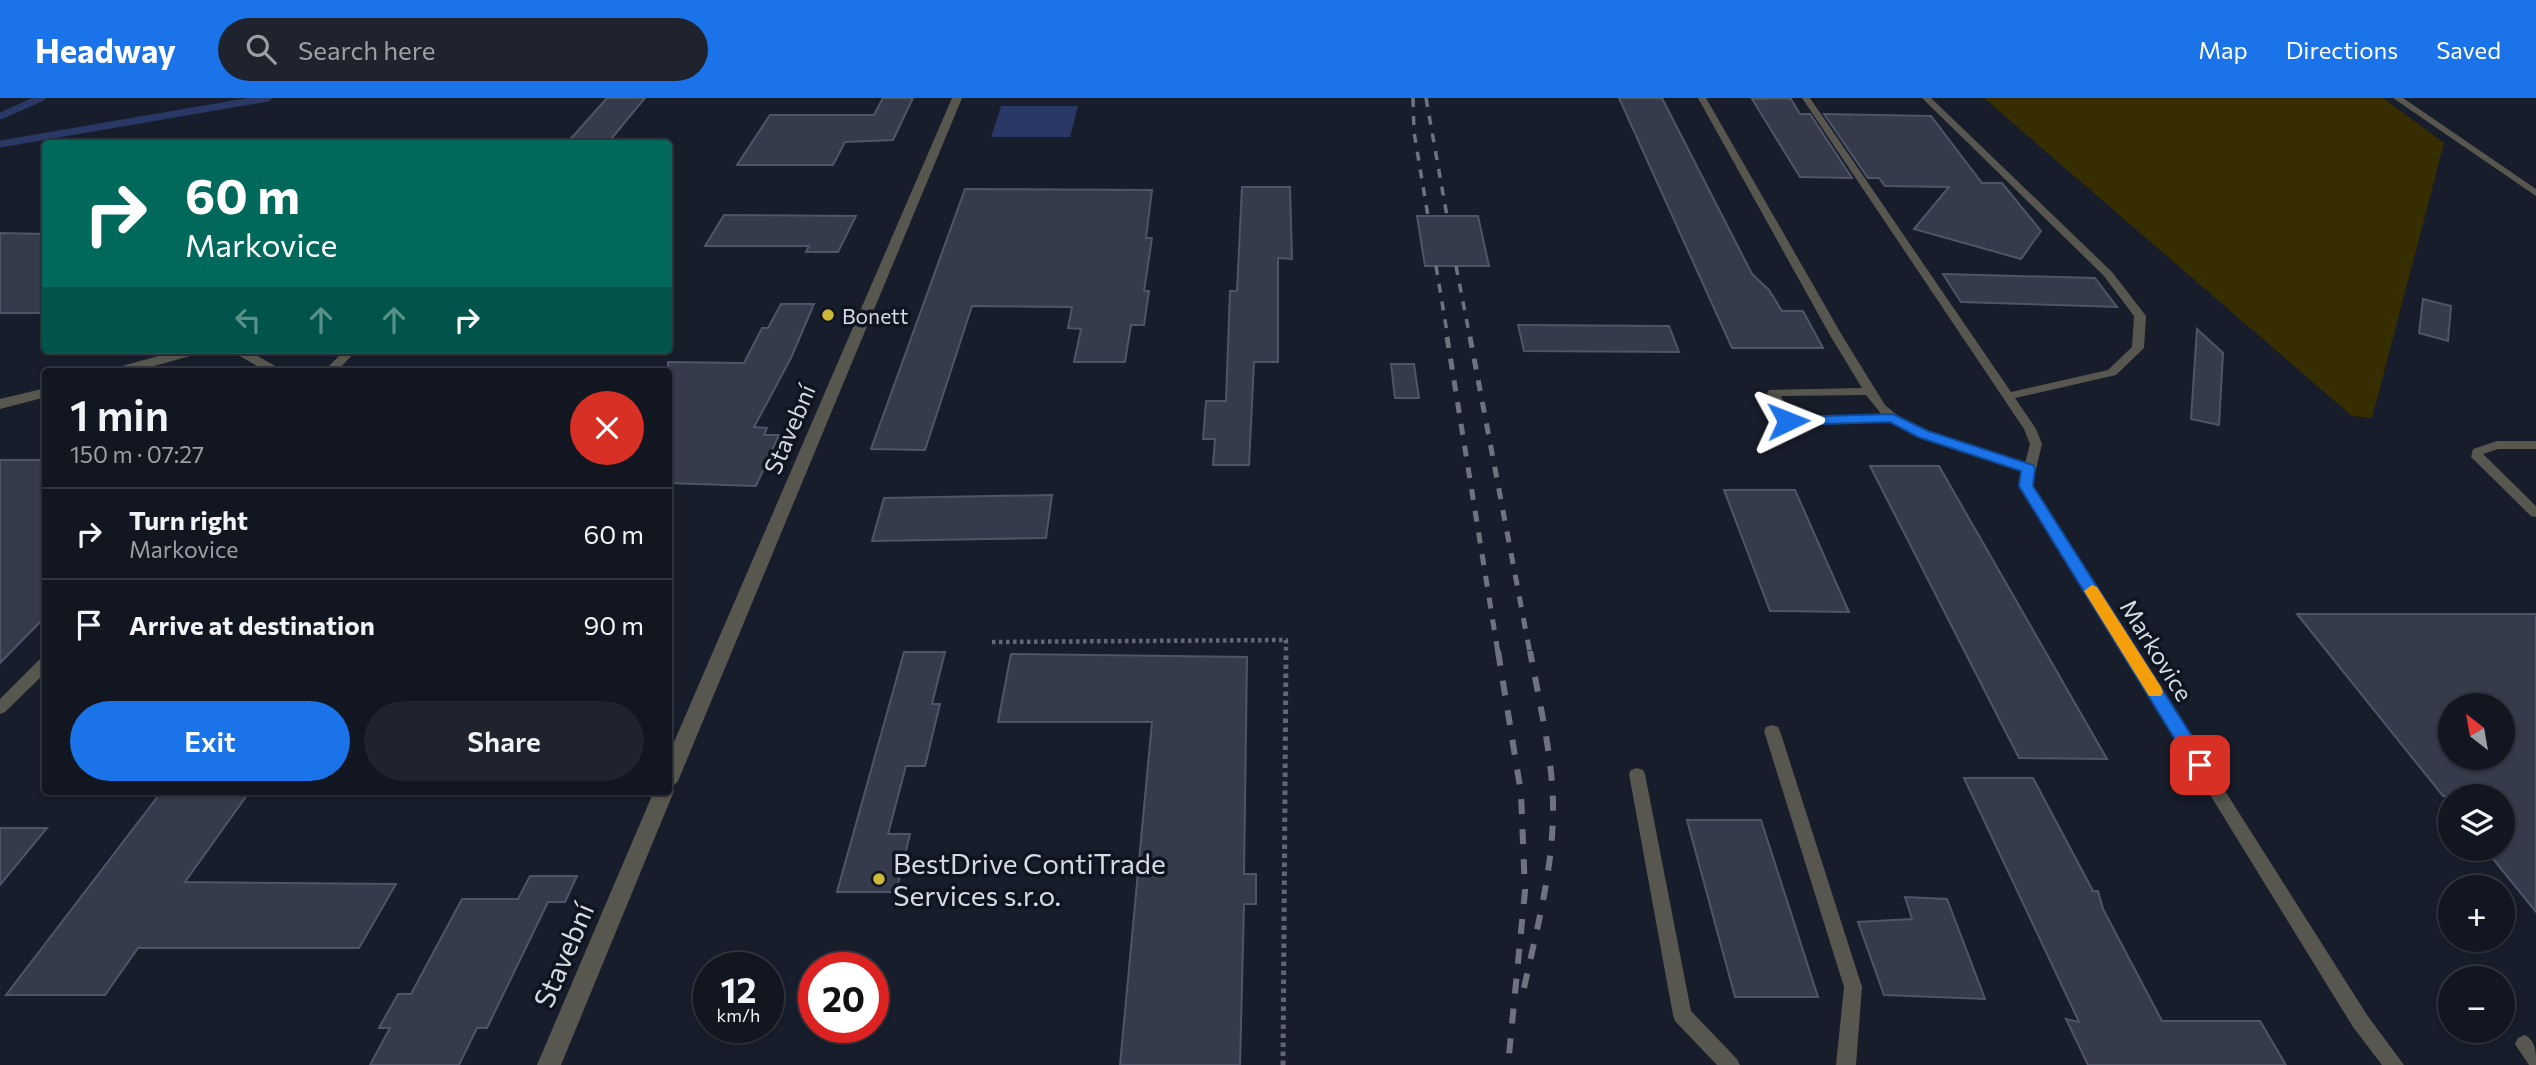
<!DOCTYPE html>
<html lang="en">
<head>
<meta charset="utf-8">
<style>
	body { margin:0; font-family:Commissioner,sans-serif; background:#1f232d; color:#f1f3f6; height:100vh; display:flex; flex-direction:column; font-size:26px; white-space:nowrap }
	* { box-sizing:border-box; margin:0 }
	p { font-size:23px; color:#9c9fa5 }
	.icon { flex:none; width:38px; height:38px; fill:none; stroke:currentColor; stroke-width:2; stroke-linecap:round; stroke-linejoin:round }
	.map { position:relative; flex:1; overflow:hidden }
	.drawer { position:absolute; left:42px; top:270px; width:630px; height:427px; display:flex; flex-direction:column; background:#121620; border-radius:7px; box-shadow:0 2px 5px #0004,0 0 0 2px #31353e }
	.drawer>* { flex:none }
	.guide { position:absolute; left:42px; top:42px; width:630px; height:214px; border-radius:7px; box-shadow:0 2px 5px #0004,0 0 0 2px #31353e; background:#00695c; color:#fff; overflow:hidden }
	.needle { width:46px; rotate:329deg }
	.buttons { position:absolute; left:2438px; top:595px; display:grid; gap:14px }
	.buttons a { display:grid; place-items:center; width:77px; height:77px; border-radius:50%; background:#121620; box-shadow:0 2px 5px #0004,0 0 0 2px #31353e; font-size:35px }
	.speed { position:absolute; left:693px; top:854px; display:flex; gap:14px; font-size:35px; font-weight:700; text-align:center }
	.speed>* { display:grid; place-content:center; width:91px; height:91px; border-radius:50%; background:#121620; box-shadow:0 2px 5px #0004,0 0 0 2px #31353e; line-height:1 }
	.speed small { font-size:18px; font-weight:400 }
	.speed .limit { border:10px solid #d22; background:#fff; color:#111 }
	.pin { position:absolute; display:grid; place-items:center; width:60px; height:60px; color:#fff; margin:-30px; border-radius:14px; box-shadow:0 4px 10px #0006 }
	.me { position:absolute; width:77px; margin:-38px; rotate:88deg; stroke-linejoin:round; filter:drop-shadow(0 0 5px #0008) }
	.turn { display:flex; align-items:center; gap:24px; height:147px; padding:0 28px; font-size:32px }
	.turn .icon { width:91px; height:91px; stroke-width:2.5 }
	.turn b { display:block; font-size:49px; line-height:60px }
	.lanes { display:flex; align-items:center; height:66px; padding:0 28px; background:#0003; justify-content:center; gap:35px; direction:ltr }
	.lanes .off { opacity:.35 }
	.round { display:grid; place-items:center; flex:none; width:74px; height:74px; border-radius:37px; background:#1f232d }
	.headline { display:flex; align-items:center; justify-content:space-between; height:119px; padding:0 28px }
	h1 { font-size:42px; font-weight:600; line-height:52px }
	.action { display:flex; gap:14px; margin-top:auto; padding:14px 28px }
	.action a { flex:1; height:80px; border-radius:42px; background:#1a73e8; color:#fff; font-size:28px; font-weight:600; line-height:80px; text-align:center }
	.action a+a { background:#1f232d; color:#f1f3f6 }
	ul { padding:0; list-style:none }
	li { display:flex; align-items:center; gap:21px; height:91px; padding:0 28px; border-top:2px solid #31353e }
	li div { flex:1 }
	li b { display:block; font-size:26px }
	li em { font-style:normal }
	header { display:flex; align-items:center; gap:42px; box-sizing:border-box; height:98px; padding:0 35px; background:#1a73e8; color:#fff }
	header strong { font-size:33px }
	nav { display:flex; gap:38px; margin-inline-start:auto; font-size:24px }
	.search { width:490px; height:63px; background:#1f232d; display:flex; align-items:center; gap:18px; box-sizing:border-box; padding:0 24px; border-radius:38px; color:#9c9fa5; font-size:26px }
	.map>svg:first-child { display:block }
</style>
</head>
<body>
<header>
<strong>Headway</strong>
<div class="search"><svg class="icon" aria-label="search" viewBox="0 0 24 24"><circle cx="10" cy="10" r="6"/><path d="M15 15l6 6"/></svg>Search here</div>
<nav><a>Map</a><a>Directions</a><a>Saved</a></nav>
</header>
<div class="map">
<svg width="2536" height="967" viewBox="0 0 2536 967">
	<rect width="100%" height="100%" fill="#181d2b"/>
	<!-- green -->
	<path fill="#362e01" d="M1984,0h399l61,45 -72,275 -20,-2z"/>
	<!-- water -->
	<path fill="#293864" d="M1001,8h77l-8,31h-79z"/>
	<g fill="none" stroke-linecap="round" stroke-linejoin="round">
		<!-- stream -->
		<g stroke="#293864" stroke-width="7">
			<path d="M0,18l41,-18"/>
			<path d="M0,46l268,-46"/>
		</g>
	</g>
	<!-- building -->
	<g fill="#353b4b" stroke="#4e5566" stroke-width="2" fill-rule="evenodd">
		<path d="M607,0h38l-38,46h-41z"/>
		<path d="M883,0h30l-20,42 -48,2 -12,23h-96l33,-50h104z"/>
		<path d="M1619,0h43l90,176 17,16 13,21h21l20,37h-91z"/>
		<path d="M1785,0l6,1 9,15h10l42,64 -52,-1 -48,-78z"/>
		<path d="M1824,16l107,2 51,67h20l39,48 -20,28 -107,-30 35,-42 -64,-1 -6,-8h-11z"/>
		<path d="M1242,89h48l2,72 -14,-1v104h-24l-5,103h-36l2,-26h-12l3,-38h20l4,-110h7z"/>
		<path d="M965,91l187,1 -6,48h6l-8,53h5l-5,34h-13l-6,37h-51l7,-33 -13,-1 4,-21 -100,-1 -47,144 -54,-1z"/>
		<path d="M724,117l132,1 -18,36h-32l3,-6h-104z"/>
		<path d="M1417,118h61l11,50h-64z"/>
		<path d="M0,135l46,1v79h-46z"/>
		<path d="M1943,176l152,4 22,29 -156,-5z"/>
		<path d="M2423,201l28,7 -3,35 -29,-8z"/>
		<path d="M781,206h33l-23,54 -37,69 13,1 -3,7h15l-23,51 -88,-3v-121l76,1 18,-35h6z"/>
		<path d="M1518,227l151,1 10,26 -155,-1z"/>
		<path d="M2197,231l26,24 -4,72 -28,-6z"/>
		<path d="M1391,266h23l5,34h-24z"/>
		<path d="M0,362h46v156l-46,47z"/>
		<path d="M1870,368h69l168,293 -88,-1z"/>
		<path d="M1724,392h71l54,122 -79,-1z"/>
		<path d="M1052,397l-6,43 -174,3 12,-43z"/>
		<path d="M2297,516h239v298l-51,-63h17v-53h-59zM2450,607h52v53h-52z"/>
		<path d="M904,554h41l-13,52h8l-15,62h-19l-18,68h22l-14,58h-59z"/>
		<path d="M1011,556l236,3 -3,217h12v30h-12l-4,161h-120l32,-343h-154z"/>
		<path d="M1964,680h69l60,113h5l5,18 59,112h98l26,44h-198l-22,-46 13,3z"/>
		<path d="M162,693h88l-65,91 211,2 -37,64h-221l-33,47h-99z"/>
		<path d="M1687,722h74l57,177h-83z"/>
		<path d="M0,730h47l-47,57z"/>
		<path d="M530,778h47l-12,26h-17l-61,126h-10l-18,37h-89l20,-37h-11l19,-34h13l51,-95h56z"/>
		<path d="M1905,799l42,2 38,100 -101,-4 -26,-73 54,-3z"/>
	</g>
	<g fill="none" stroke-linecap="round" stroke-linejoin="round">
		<!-- path-far1 -->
		<path stroke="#626773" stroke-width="4.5" stroke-dasharray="3.5 3.5" stroke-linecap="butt" d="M992,544l294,-2v13"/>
		<!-- path -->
		<path stroke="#626773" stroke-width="5" stroke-dasharray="4.5 4.5" stroke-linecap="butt" d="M1283,967l3,-414"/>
		<!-- service -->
		<g fill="#58574f" fill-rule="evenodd">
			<path d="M1698,0h8l137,239 42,68 18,15 23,11 99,32 5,-19 -6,-15 -222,-331h8l201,294 97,-22 24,-23 2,-31 -30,-40 -182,-178h9l181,174 34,44 -2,32 -28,27 -101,23 21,31 6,15 -10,42 335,529 37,50h-22l-29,-38 -333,-541 3,-15 -105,-34 -28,-15 -106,2 -17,-31 2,-3 93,-2 -31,-51zM1866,297l16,20 -90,2 -11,-21z"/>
			<path d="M2393,0h10l133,91v7z"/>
			<path d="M345,252h12l-20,21h-13z"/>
			<path d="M2497,343h39v8h-38l-15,5 53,52v11l-5,-1 -60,-59 2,-8z"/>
			<path d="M46,559v15l-41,40 -5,2v-15l41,-41z"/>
			<path d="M1772,627l6,2 2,4 82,256 -6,78h-20l8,-78 -80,-256 2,-4z"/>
			<path d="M1637,670l6,2 2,4 46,237 46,48 3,6h-23l-42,-44 -2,-6 -44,-241 2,-4z"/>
			<path d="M2525,937c11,6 11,17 11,30h-7l-14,-21 3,-6z"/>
		</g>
		<!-- minor -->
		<g fill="#58574f" fill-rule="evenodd">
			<path d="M952,0h10l-284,683 -6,6 2,4 -113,274h-24l117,-274h14v-35z"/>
			<path d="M180,252h23l-2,3 -65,18h-23l2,-3z"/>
			<path d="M229,252h18l37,21h-18z"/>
			<path d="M46,290v9l-46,12v-10z"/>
		</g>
		<!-- rail-far2 -->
		<g stroke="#6e737f" stroke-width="3.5" stroke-dasharray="9 9" stroke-linecap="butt">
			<path d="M1413,0l1,34 14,84"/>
			<path d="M1426,0l21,118"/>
			<path d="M1436,168l12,72"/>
			<path d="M1456,168l14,72"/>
		</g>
		<!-- rail-far1 -->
		<g stroke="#6e737f" stroke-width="5" stroke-dasharray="11 11" stroke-linecap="butt">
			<path d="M1447,239l51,316"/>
			<path d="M1470,239l60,316"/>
		</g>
		<!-- rail -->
		<g stroke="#6e737f" stroke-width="6" stroke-dasharray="15 15" stroke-linecap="butt">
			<path d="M1498,553l23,142 4,98 -17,174"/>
			<path d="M1524,890c13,-60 30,-122 29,-184 -1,-51 -14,-103 -23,-153"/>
		</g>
	</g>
	<!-- route -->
	<path fill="#1a73e8" stroke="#114b97" stroke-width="2" d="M1893,316l35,17 105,34 2,3 -2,18 174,274 2,5 -2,5h-13l-175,-284 2,-15 -103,-34 -28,-15 -102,3 -7,-4 7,-4z"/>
	<!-- slow -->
	<path fill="#f59e0b" d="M2092,487l5,2 64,100 2,5 -2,4h-12l-65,-105z"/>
	<!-- markers -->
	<g fill="#cdb938" stroke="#0f1421" stroke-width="2.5">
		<circle cx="828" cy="217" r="7"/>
		<circle cx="879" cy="781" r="7"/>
	</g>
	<g text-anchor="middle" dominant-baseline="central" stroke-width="7" stroke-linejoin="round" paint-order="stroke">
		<!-- far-poi labels -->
		<g font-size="21" fill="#d5dae3" stroke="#0f1421" text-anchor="start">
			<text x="842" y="217">Bonett</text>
		</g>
		<!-- street labels -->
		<g font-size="24" fill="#d5dae3" stroke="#0f1421">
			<text transform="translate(789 331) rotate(-67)">Stavební</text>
			<text transform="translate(2157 552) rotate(58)">Markovice</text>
		</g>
		<!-- near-poi labels -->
		<g font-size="28" fill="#d5dae3" stroke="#0f1421" text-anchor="start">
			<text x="893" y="765">BestDrive ContiTrade<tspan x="893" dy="32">Services s.r.o.</tspan></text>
		</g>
		<!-- near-street labels -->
		<g font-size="28" fill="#d5dae3" stroke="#0f1421">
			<text transform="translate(563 857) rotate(-67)">Stavební</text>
		</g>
	</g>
</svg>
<div class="buttons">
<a><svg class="needle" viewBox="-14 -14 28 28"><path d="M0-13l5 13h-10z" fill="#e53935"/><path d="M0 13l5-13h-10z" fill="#9c9fa5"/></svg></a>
<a><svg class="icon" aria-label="layers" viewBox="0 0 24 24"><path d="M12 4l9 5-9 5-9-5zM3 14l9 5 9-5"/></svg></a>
<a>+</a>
<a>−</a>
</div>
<div class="speed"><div>12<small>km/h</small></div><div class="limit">20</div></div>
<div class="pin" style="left:2200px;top:667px;background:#d93025"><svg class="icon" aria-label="arrive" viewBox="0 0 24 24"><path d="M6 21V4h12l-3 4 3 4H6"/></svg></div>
<svg class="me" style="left:1788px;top:323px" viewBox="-20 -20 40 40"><path d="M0-17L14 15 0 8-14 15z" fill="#1a73e8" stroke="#fff" stroke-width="4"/></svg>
<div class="guide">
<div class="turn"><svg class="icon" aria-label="right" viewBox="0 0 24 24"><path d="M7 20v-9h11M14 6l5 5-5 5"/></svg><div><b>60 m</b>Markovice</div></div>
<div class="lanes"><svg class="icon off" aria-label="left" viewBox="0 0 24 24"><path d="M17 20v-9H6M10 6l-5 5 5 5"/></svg><svg class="icon off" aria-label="ahead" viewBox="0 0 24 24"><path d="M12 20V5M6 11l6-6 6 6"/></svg><svg class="icon off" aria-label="ahead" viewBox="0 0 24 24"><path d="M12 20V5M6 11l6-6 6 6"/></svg><svg class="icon" aria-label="right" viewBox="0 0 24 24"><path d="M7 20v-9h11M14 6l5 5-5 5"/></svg></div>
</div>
<section class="drawer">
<div class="headline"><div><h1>1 min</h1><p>150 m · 07:27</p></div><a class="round" style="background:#d93025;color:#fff"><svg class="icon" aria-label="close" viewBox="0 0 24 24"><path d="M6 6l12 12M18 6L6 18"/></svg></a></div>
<ul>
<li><svg class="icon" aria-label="right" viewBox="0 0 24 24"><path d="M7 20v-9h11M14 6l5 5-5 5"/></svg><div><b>Turn right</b><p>Markovice</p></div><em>60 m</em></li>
<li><svg class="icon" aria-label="arrive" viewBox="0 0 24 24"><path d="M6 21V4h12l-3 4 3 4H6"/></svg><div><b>Arrive at destination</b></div><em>90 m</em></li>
</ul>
<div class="action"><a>Exit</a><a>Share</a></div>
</section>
</div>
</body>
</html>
